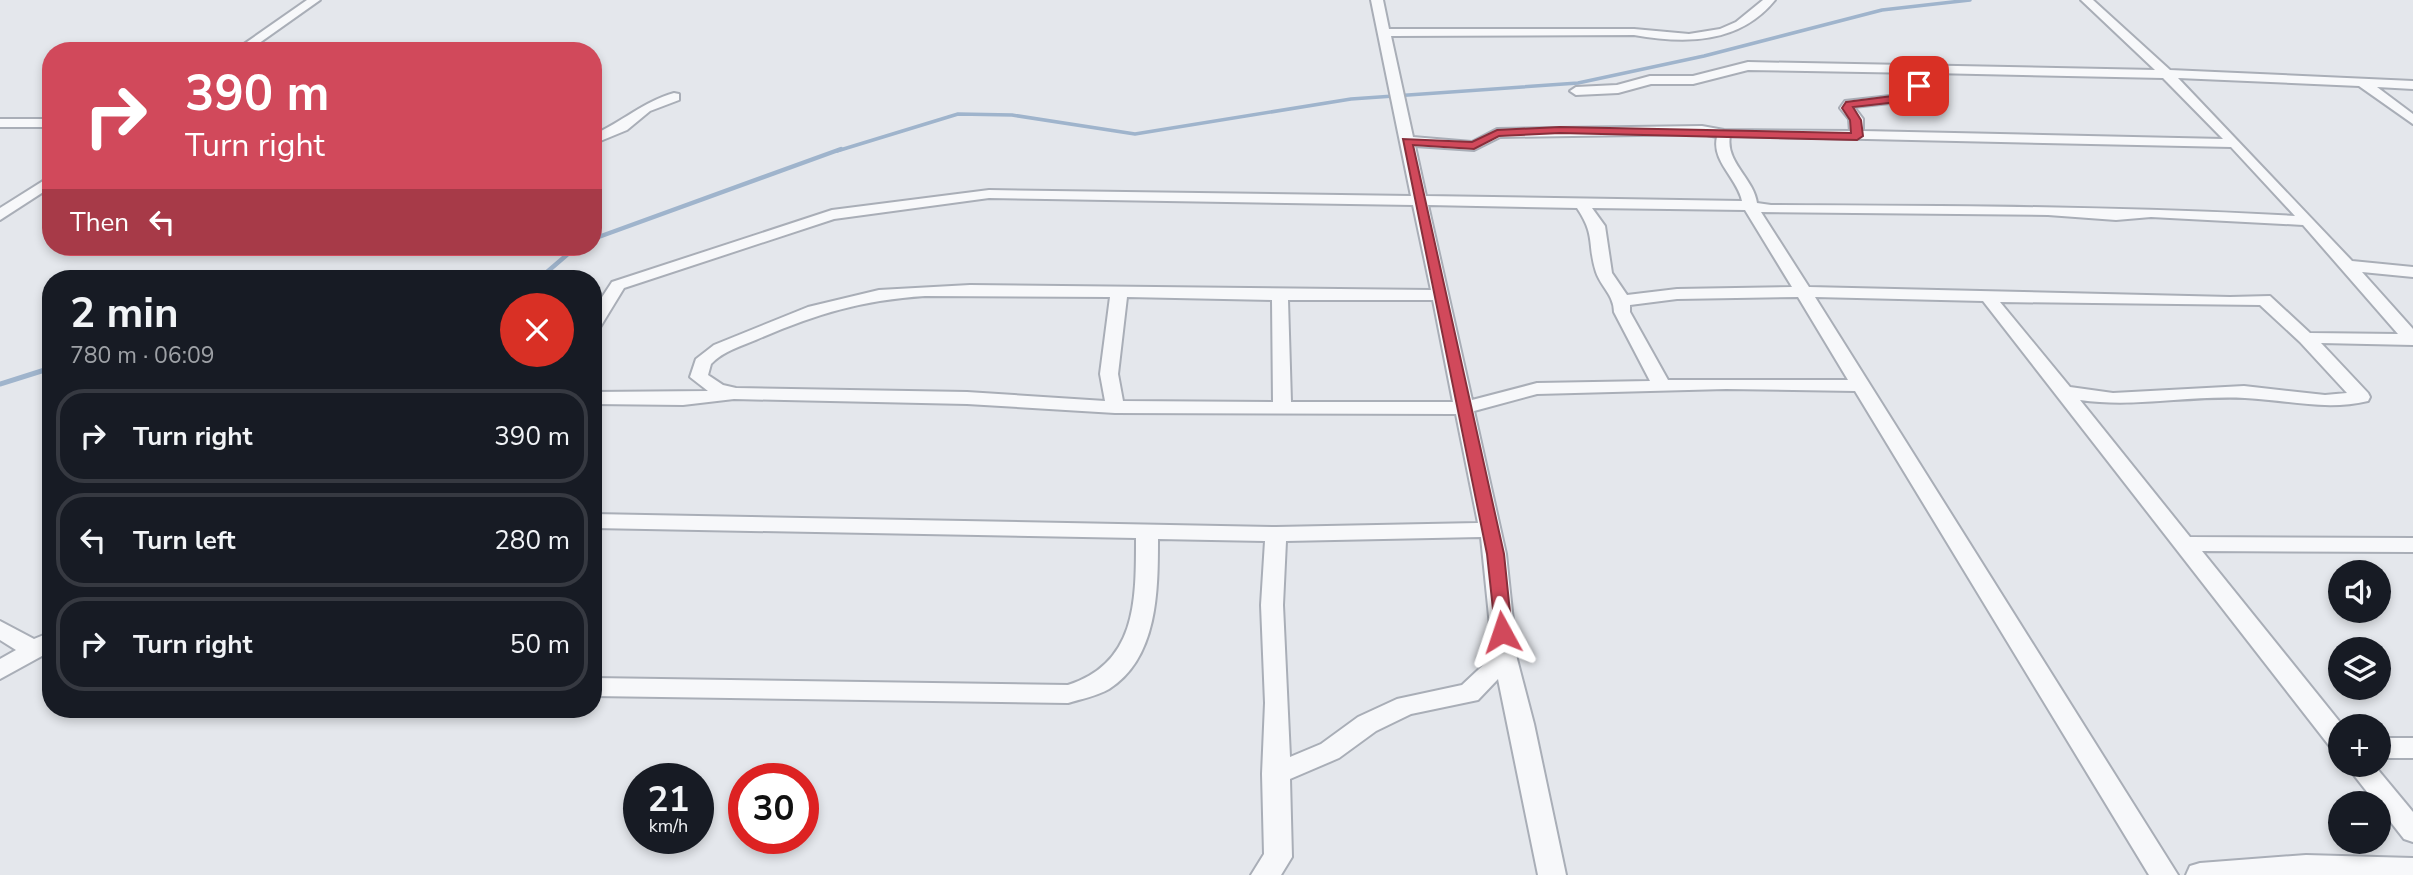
<!DOCTYPE html>
<html lang="en">
<head>
<meta charset="utf-8">
<style>
	body { margin:0; font-family:"Nunito Sans",sans-serif; background:#20242c; color:#f1f3f6; height:100vh; display:flex; flex-direction:column; font-size:26px; white-space:nowrap }
	* { box-sizing:border-box; margin:0 }
	p { font-size:23px; color:#9ea1a6 }
	.icon { flex:none; width:38px; height:38px; fill:none; stroke:currentColor; stroke-width:2; stroke-linecap:round; stroke-linejoin:round }
	.map { position:relative; flex:1; overflow:hidden }
	.sheet { position:absolute; left:42px; top:270px; width:560px; height:448px; display:flex; flex-direction:column; background:#171b24; border-radius:28px; box-shadow:0 4px 10px #0003 }
	.sheet>* { flex:none }
	.guide { position:absolute; left:42px; top:42px; width:560px; height:214px; border-radius:28px; box-shadow:0 4px 10px #0003; background:#d1495b; color:#fff; overflow:hidden }
	.tools { position:absolute; left:2328px; top:560px; display:grid; gap:14px }
	.tools a { display:grid; place-items:center; width:63px; height:63px; border-radius:50%; background:#171b24; box-shadow:0 4px 10px #0003; font-size:35px }
	.speed { position:absolute; left:623px; top:763px; display:flex; gap:14px; font-size:35px; font-weight:700; text-align:center }
	.speed>* { display:grid; place-content:center; width:91px; height:91px; border-radius:50%; background:#171b24; box-shadow:0 4px 10px #0003; line-height:1 }
	.speed small { font-size:18px; font-weight:400 }
	.speed .limit { border:10px solid #d22; background:#fff; color:#111 }
	.pin { position:absolute; display:grid; place-items:center; width:60px; height:60px; color:#fff; margin:-30px; border-radius:14px; box-shadow:0 4px 10px #0006 }
	.me { position:absolute; width:77px; margin:-38px; rotate:355deg; stroke-linejoin:round; filter:drop-shadow(0 0 5px #0008) }
	.turn { display:flex; align-items:center; gap:24px; height:147px; padding:0 28px; font-size:32px }
	.turn .icon { width:91px; height:91px; stroke-width:2.5 }
	.turn b { display:block; font-size:49px; line-height:60px }
	.then { display:flex; align-items:center; height:66px; padding:0 28px; background:#0003; gap:14px; font-size:26px }
	.round { display:grid; place-items:center; flex:none; width:74px; height:74px; border-radius:37px; background:#20242c }
	.summary { display:flex; align-items:center; justify-content:space-between; height:119px; padding:0 28px }
	h1 { font-size:42px; font-weight:700; line-height:52px }
	ul { padding:0; list-style:none }
	li { display:flex; align-items:center; gap:21px; height:94px; margin:0 14px 10px; padding:0 14px; border:4px solid #363941; border-radius:28px }
	li div { flex:1 }
	li b { display:block; font-size:26px }
	li em { font-style:normal }
	.map>svg:first-child { display:block }
</style>
</head>
<body>
<div class="map">
<svg width="2413" height="875" viewBox="0 0 2413 875">
	<rect width="100%" height="100%" fill="#e4e7ec"/>
	<g fill="none" stroke-linecap="round" stroke-linejoin="round">
		<!-- stream-far2 -->
		<path stroke="#9fb4cc" stroke-width="3.5" d="M837,151l121,-37 54,1 123,19 216,-35 227,-16 126,-27 178,-46 88,-10"/>
		<!-- stream-far1 -->
		<g stroke="#9fb4cc" stroke-width="4.5">
			<path d="M593,239l248,-90"/>
			<path d="M540,278l36,-31"/>
		</g>
		<!-- stream -->
		<path stroke="#9fb4cc" stroke-width="5" d="M0,384l51,-16"/>
		<defs>
			<g id="minor">
				<path d="M307,0h13l-72,51h-14z"/>
				<path d="M1371,0h12l6,29h245l55,5 31,-5 16,-7 27,-22h12c-36,44 -89,44 -141,35l-243,1 22,101 59,5 25,-13 205,-3 22,4 126,1 -1,-12 -9,-11 5,-7 63,-7 11,-21 -171,-3 -55,14h-42l-33,9 -42,2 -6,-4 6,-4 41,-2 33,-9h43l55,-14 407,8 -74,-70h12l77,70 243,11v8l-36,-2 36,27v10l-54,-38 -181,-8 174,183 61,6v10l-51,-5 51,57v16l-92,-2 47,50 2,4 -2,4c-42,10 -81,-1 -123,-3 -55,-3 -110,10 -165,2l110,137 223,1v14l-211,-1 141,175h-3v25l-9,-3 -348,-447 -168,-4 363,578h-29l-294,-484 -129,-2 -189,5 -63,17 32,143 11,105 17,65 32,151h-28l-40,-196 -20,21 -67,14 -35,17 -37,27 -49,21 2,78 -11,18h-30l13,-21 -2,-80 3,-71 -4,-98 4,-64 -107,-2c0,51 0,119 -49,150 -12,7 -28,10 -41,14l-475,-7v-18l475,7c69,-22 68,-85 68,-147l-543,-10v-14l683,13 202,-4 -22,-109 -341,-1 -148,-9 -233,-5 -51,6 -90,-1v-12l115,-1 -18,-14 6,-18 18,-14 94,-38 71,-17 91,-5 461,5 -18,-85 -424,-7 -155,21 -210,69 -25,41 -6,1v-19l19,-29 220,-72 157,-20 422,6zM1931,73l232,5 60,61 -360,-8v-12l-9,-12 63,-7 6,-7zM1702,134l15,3c-6,24 21,42 25,64l-316,-5 -11,-50 59,4 26,-13zM1730,136l501,11 64,69c-175,-10 -349,-10 -524,-11l-14,-2c-3,-24 -32,-41 -27,-67zM1428,205l149,3c19,28 10,36 19,64 5,15 18,23 18,40l36,69 -113,2 -65,17zM1592,208l153,2 47,77 -115,2 -50,6 -15,-22 -7,-47zM1761,212l287,3 68,5 35,-3 152,8 95,109 -88,-1 -40,-37 -40,1 -421,-10zM925,296l185,1 -10,77 5,27 -138,-9 -231,-4 -13,-3 -15,-10 3,-11c12,-13 31,-18 47,-25 58,-25 104,-39 167,-43zM1127,297l145,3 1,102 -150,-1 -5,-27zM1798,297l50,83h-180l-38,-68v-7l47,-6zM1288,300h145l20,102h-162zM2000,302l260,3 40,37 47,51 -22,2 -81,-9 -131,7 -43,-6zM1481,537l12,119 -31,29 -65,14 -39,18 -37,27 -31,13 -7,-152 3,-64z"/>
				<path d="M674,93l5,1v6l-29,11 -23,19 -34,14v-9c29,-13 50,-33 81,-42z"/>
				<rect x="0" y="119" width="51" height="8"/>
				<path d="M51,176v11l-51,33v-12z"/>
				<path d="M0,621l34,18 17,-7v19l-51,28v-20l16,-9 -16,-10z"/>
				<rect x="2378" y="738" width="35" height="20"/>
				<path d="M2346,765h28l39,47v30l-9,-3z"/>
				<path d="M2306,855l107,3v17h-227l4,-9 10,-3z"/>
			</g>
		</defs>
		<!-- minor casing -->
		<use href="#minor" stroke="#a9aeb7" stroke-width="4"/>
		<!-- minor -->
		<use href="#minor" fill="#f7f8fa" fill-rule="evenodd"/>
	</g>
	<!-- route -->
	<path fill="#d1495b" stroke="#882f3b" stroke-width="2" d="M1919,83l5,3 -9,14 -62,7 8,13 2,16 -6,4 -297,-7 -61,3 -25,13 -61,-4 91,409 8,78 -3,5h-13l-9,-83 -84,-415 69,3 25,-12 63,-3 291,6 -1,-13 -8,-12 4,-6 62,-8z"/>
</svg>
<div class="tools">
<a><svg class="icon" aria-label="sound" viewBox="0 0 24 24"><path d="M4 9h4l5-4v14l-5-4H4zM17 9q2 3 0 6"/></svg></a>
<a><svg class="icon" aria-label="layers" viewBox="0 0 24 24"><path d="M12 4l9 5-9 5-9-5zM3 14l9 5 9-5"/></svg></a>
<a>+</a>
<a>−</a>
</div>
<div class="speed"><div>21<small>km/h</small></div><div class="limit">30</div></div>
<div class="pin" style="left:1919px;top:86px;background:#d93025"><svg class="icon" aria-label="arrive" viewBox="0 0 24 24"><path d="M6 21V4h12l-3 4 3 4H6"/></svg></div>
<svg class="me" style="left:1502px;top:632px" viewBox="-20 -20 40 40"><path d="M0-17L14 15 0 8-14 15z" fill="#d1495b" stroke="#fff" stroke-width="4"/></svg>
<div class="guide">
<div class="turn"><svg class="icon" aria-label="right" viewBox="0 0 24 24"><path d="M7 20v-9h11M14 6l5 5-5 5"/></svg><div><b>390 m</b>Turn right</div></div>
<div class="then">Then<svg class="icon" aria-label="left" viewBox="0 0 24 24"><path d="M17 20v-9H6M10 6l-5 5 5 5"/></svg></div>
</div>
<section class="sheet">
<div class="summary"><div><h1>2 min</h1><p>780 m · 06:09</p></div><a class="round" style="background:#d93025;color:#fff"><svg class="icon" aria-label="close" viewBox="0 0 24 24"><path d="M6 6l12 12M18 6L6 18"/></svg></a></div>
<ul>
<li><svg class="icon" aria-label="right" viewBox="0 0 24 24"><path d="M7 20v-9h11M14 6l5 5-5 5"/></svg><div><b>Turn right</b></div><em>390 m</em></li>
<li><svg class="icon" aria-label="left" viewBox="0 0 24 24"><path d="M17 20v-9H6M10 6l-5 5 5 5"/></svg><div><b>Turn left</b></div><em>280 m</em></li>
<li><svg class="icon" aria-label="right" viewBox="0 0 24 24"><path d="M7 20v-9h11M14 6l5 5-5 5"/></svg><div><b>Turn right</b></div><em>50 m</em></li>
</ul>
</section>
</div>
</body>
</html>
